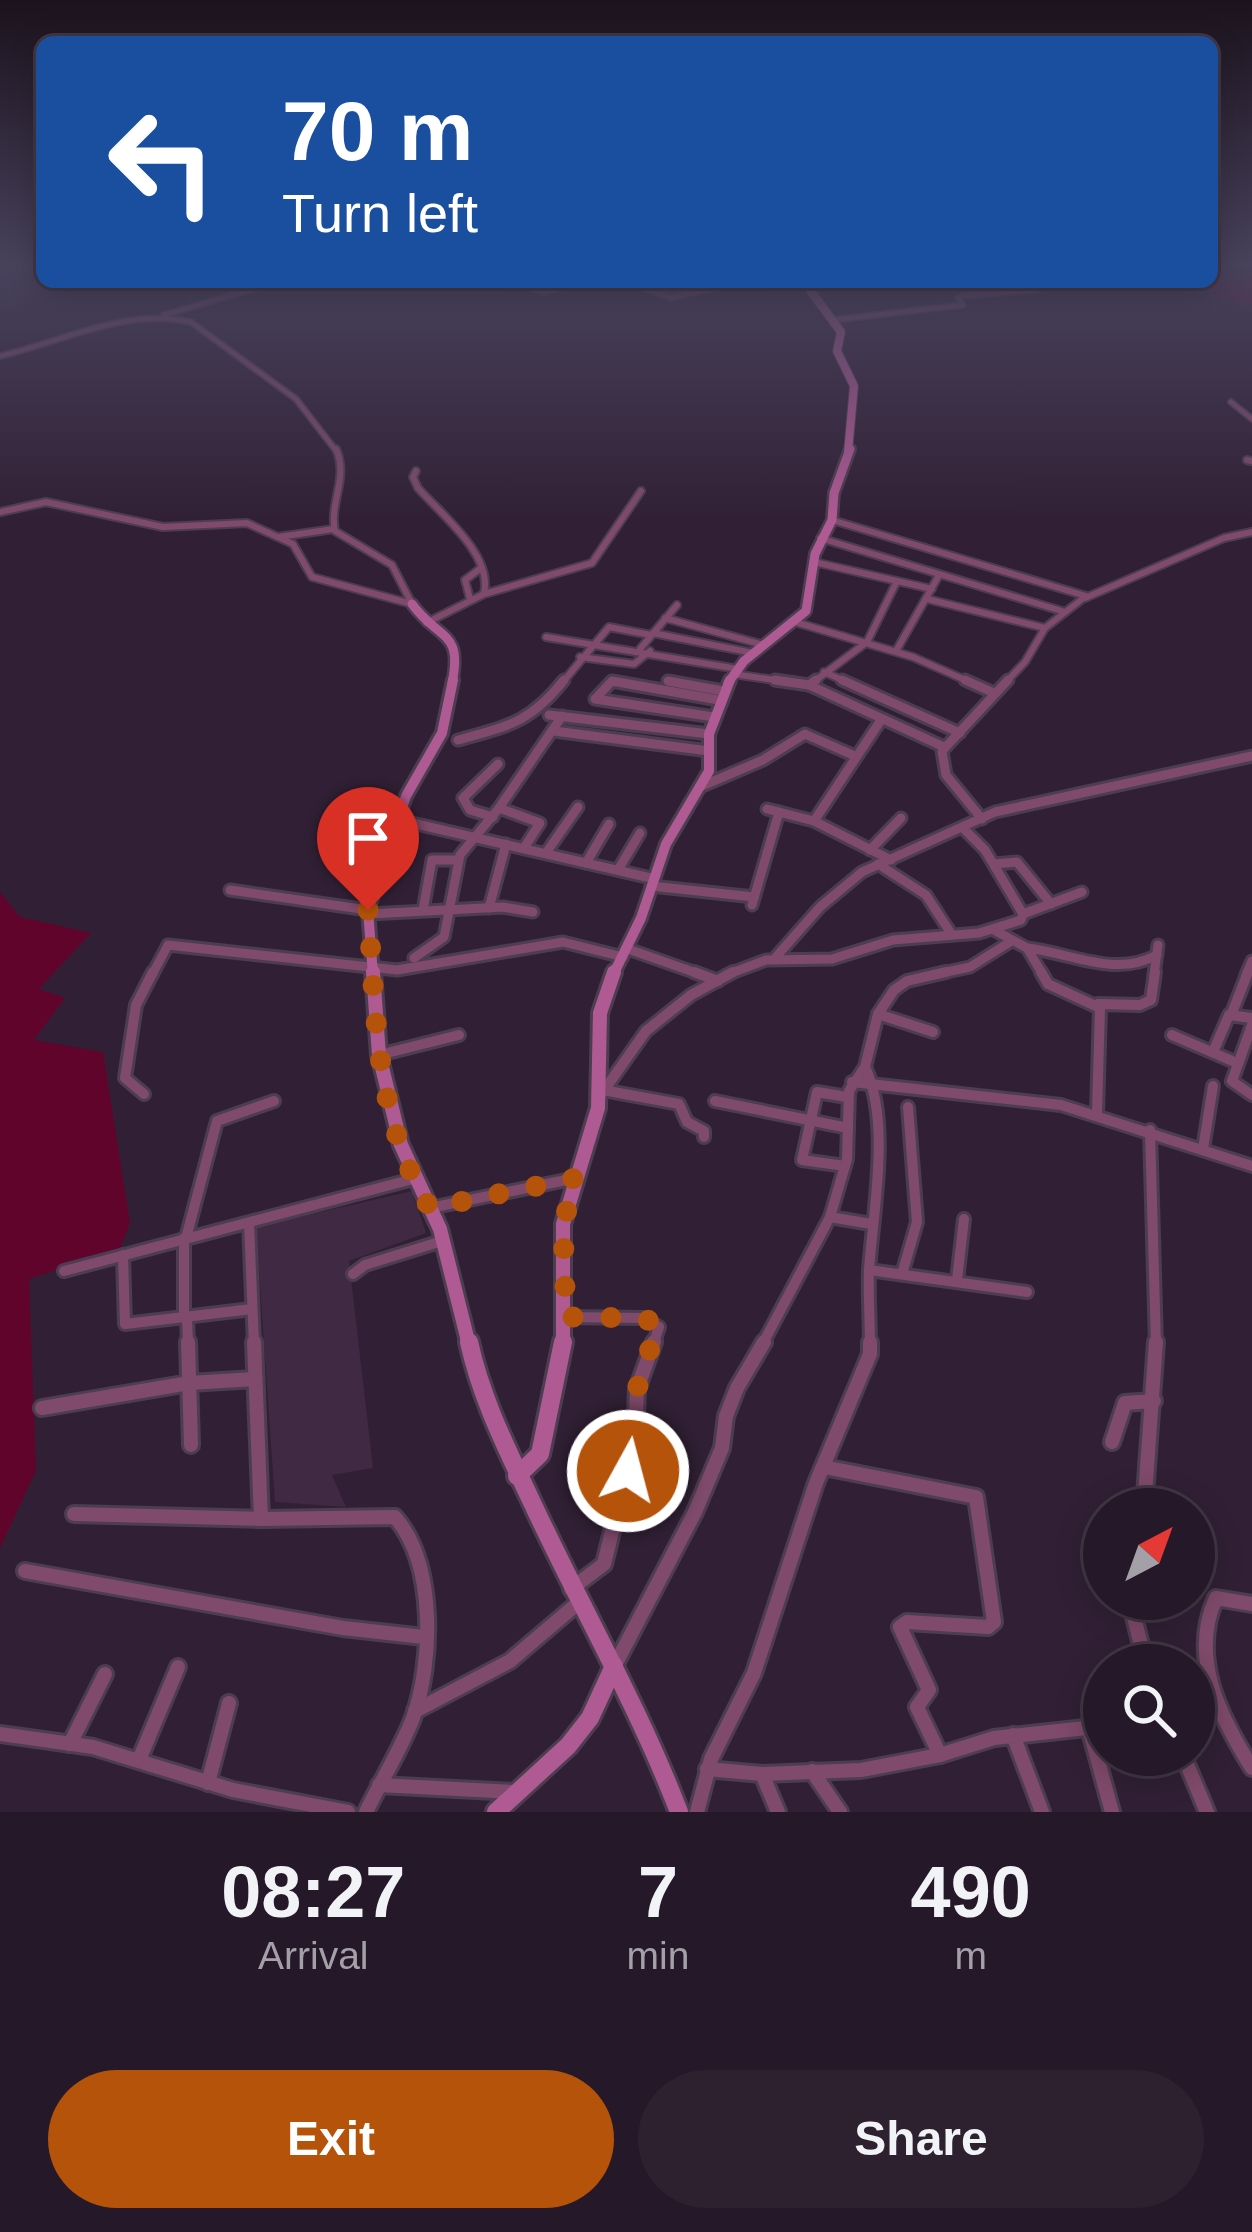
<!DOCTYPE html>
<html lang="en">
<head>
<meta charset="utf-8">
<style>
	body { margin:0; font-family:Arial,sans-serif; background:#2d2130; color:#f1f3f6; height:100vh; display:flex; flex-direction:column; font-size:45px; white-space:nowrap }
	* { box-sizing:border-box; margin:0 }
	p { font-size:39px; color:#a3a0a8 }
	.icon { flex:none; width:66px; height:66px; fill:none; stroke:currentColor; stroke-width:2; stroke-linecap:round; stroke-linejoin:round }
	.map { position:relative; height:1812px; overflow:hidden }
	.drawer { display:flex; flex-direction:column; background:#251828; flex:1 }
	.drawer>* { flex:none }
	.top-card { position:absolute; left:36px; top:36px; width:1182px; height:252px; border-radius:18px; box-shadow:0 6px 30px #0003,0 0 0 3px #423745; background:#1a4fa0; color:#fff; overflow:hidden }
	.needle { width:78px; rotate:41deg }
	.fabs { position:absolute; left:1083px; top:1488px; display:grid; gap:24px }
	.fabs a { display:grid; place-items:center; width:132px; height:132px; border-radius:50%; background:#251828; box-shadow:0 6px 30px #0003,0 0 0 3px #423745; font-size:60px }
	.pin { position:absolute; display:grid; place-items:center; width:102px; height:102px; color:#fff; margin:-123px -51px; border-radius:50% 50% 50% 0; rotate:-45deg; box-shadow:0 0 12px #0007 }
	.pin .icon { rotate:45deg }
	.me { position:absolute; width:132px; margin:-66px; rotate:7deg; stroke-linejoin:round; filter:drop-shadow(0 0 9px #0008) }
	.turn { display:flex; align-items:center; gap:42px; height:252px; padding:0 48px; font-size:54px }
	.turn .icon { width:156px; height:156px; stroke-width:2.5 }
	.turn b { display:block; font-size:84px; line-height:102px }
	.eta { display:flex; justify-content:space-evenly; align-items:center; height:204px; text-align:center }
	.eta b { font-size:72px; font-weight:700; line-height:84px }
	.button { display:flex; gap:24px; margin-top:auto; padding:24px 48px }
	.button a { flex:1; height:138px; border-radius:72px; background:#b45309; color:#fff; font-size:48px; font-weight:700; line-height:138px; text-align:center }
	.button a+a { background:#2d2130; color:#f1f3f6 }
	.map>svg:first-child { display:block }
</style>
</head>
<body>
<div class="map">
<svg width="1252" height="1812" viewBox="0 0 1252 1812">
	<rect width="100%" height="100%" fill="#312035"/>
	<!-- built -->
	<path fill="#3f2943" d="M412,1191l14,42 -77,28 24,207 -41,7 14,32 -71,-5 -19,-275z"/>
	<!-- green -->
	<g fill="#60042c">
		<path d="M1212,268h40v36l-35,-8 -14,-14h9z"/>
		<path d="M0,892l20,25 71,16 -52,56 26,9 -31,42 69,12 27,171 -10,26 -91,30 7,192 -36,77z"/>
	</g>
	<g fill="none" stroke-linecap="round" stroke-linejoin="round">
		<defs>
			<g id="street-far4">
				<path d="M513,282l32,10 35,-10"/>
				<path d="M629,282l42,16 68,-16"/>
				<path d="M164,315l113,-33"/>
				<path d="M832,320l131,-15 -5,-7 4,-2 75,-6"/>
				<path d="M0,356c62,-14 126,-49 191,-34l105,77 41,53"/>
				<path d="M1231,402l21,17"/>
			</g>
			<g id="street-far3">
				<path d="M1247,460l5,1"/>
				<path d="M416,471l-3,6 5,11c23,26 75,67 66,105"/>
				<path d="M0,512l46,-10 117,25 84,-4 46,21 19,33 100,27 -20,-39 -57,-34c-6,-29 14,-53 1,-82"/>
				<path d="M832,520l254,76 -41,32 -20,34 -20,21"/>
				<path d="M278,537l56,-8"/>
				<path d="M820,538l245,74"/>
				<path d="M814,562l118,27"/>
				<path d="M1085,598l139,-60 28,-6"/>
				<path d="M470,599l-5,-19 16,-12"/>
				<path d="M927,599l118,29"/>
				<path d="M665,618l99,27"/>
				<path d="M795,622l118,35 59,26"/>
				<path d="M426,623l58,-29 108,-31 49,-72"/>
				<path d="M653,633l100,20"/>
				<path d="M546,637l192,32"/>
				<path d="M640,649l37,-44"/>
				<path d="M896,651l42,-74"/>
				<path d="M580,657l54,7 16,-13"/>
				<path d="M824,672l25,11"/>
				<path d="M733,674l63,9"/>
				<path d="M668,681l11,2"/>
				<path d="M562,683l47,-56 42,8"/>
				<path d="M610,683h14"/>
				<path d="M812,683l55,-41 29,-59"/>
			</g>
			<g id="street-far2">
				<path d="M775,680l34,5 135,62"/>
				<path d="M842,680l118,53"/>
				<path d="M965,680l29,13"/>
				<path d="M668,681l55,10"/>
				<path d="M809,685l7,-5"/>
				<path d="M549,715l160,19"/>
				<path d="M714,717l-119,-18 17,-18 107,19"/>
				<path d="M881,720l-67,101 77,39"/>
				<path d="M554,731l155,20"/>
				<path d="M458,740c50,-14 72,-17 106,-60"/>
				<path d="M702,786l61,-26 42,-26 50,22"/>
				<path d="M499,808l63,-92"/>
				<path d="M767,809l47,12"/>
				<path d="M493,817l-23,-7 -7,-12 35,-34"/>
				<path d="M982,819l-36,-44 -4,-24 66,-71"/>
				<path d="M399,820l252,58"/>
				<path d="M870,850l31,-32"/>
				<path d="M546,853l32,-46"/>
				<path d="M586,863l23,-39"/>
				<path d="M878,864l48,31 26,40"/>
				<path d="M994,864l23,-2 34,42"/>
				<path d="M618,870l22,-37"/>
				<path d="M651,886l103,11"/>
				<path d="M230,890l138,20"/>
				<path d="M752,905l27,-93"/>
				<path d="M489,908l17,-64"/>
				<path d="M423,910l9,-50h26"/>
				<path d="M369,914l134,-7 30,5"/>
				<path d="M1023,914l59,-22"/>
				<path d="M994,930l33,18 16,27"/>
				<path d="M1027,948c44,5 88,30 130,7"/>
				<path d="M628,949l74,26"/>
				<path d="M414,958l30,-21 16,-82 39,-47 41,15 -16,25"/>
				<path d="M775,958l45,-51 42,-35 133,-60 257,-56"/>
				<path d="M152,975l16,-30 229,25 166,-28 60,15"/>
				<path d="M726,975l40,-15 66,-1 61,-19 86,-7 42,-13 2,-6 -38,-64 -22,-22"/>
				<path d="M932,975l38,-8 40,-25"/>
				<path d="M1154,975l4,-30"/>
				<path d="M1246,975l6,-14"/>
			</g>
			<g id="street-far1">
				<path d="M694,972l24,9"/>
				<path d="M1041,972l7,12 52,24 -3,105"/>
				<path d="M1098,1004l42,1 11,-5 4,-28"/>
				<path d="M1232,1013l16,-41"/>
				<path d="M878,1014l55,18"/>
				<path d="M1252,1025l-20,56 20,14"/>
				<path d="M1172,1035l65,28"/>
				<path d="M1213,1052l16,-37 23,3"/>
				<path d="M379,1055l80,-20"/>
				<path d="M865,1067c26,55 8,144 4,203 -1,25 1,50 1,75"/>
				<path d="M852,1082l209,23 191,61"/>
				<path d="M608,1091l71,13 8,18 17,9v6"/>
				<path d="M144,1094l-19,-16 11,-73 17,-33"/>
				<path d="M600,1096l46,-65 45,-36 42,-23"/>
				<path d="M715,1101l133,27"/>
				<path d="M1150,1130l6,215"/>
				<path d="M1203,1149l10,-63"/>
				<path d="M845,1166l-43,-6 15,-68 30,5"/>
				<path d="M430,1208l146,-30"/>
				<path d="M830,1217l41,7"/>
				<path d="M249,1223l5,122"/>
				<path d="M184,1238v80"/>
				<path d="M186,1238l31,-117 57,-20"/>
				<path d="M123,1255l2,69 127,-15"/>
				<path d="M869,1270l158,22"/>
				<path d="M64,1271l349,-92"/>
				<path d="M353,1274l12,-9 77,-24"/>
				<path d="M902,1274l15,-52 -9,-115"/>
				<path d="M957,1280l7,-61"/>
				<path d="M187,1317l1,28"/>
				<path d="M566,1317l76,1 17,9 -6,18"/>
				<path d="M762,1345l68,-128 17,-58 2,-68 16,-24 13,-53 16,-24 13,-9 39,-9"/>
			</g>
			<g id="street">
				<path d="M188,1342l3,103"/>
				<path d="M254,1342l7,177 134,-2c41,47 38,145 18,201 -13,33 -32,63 -47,94"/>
				<path d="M42,1408l147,-25 66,-4"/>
				<path d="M1112,1442l13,-39 29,-2"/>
				<path d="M824,1467l152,30 18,125 -6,5 -81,-5 -7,5 29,63 -12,17 23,48"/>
				<path d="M1144,1509l12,-167"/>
				<path d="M74,1514l187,5"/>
				<path d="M25,1571l318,57 81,9"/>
				<path d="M571,1589l33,-25 31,-126 2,-49 17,-47"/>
				<path d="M1136,1599l-2,18 12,48"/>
				<path d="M1252,1604l-36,-6c-27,59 4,119 36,170"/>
				<path d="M615,1665l80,-153 27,-64 4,-32 11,-28 27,-46"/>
				<path d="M415,1711l95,-50 68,-58"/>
				<path d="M1089,1728l23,84"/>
				<path d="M0,1734l93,13 140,43 115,22"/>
				<path d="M1013,1735l29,77"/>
				<path d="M70,1744l35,-70"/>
				<path d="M1183,1755l24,57"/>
				<path d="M139,1760l39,-93"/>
				<path d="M707,1769l55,5 99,-4 79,-15 54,-17 110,-12"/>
				<path d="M812,1771l28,41"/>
				<path d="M762,1774l16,38"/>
				<path d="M208,1783l21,-80"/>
				<path d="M379,1785l135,7"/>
				<path d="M697,1812l14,-53 43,-86 62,-190 54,-129v-12"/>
			</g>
			<path id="secondary-far4" d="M804,282l37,50 -4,19 17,35 -6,66"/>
			<g id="secondary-far3">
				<path d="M412,604c27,37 51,26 40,79"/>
				<path d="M728,683l16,-22 62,-50 9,-57 17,-34 2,-27 16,-44"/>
			</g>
			<g id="secondary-far2">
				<path d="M373,975l-5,-65 38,-114 36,-63 11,-53"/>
				<path d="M613,975l28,-57 25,-74 43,-73v-37l21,-54"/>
			</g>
			<g id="secondary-far1">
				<path d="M373,972l6,83 22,90 39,84 29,116"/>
				<path d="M563,1345v-121l35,-116 2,-95 14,-41"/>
			</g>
			<g id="secondary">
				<path d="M469,1342c12,55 36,103 60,154 49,106 108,207 150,316"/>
				<path d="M517,1476l23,-22 23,-112"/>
				<path d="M496,1812l72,-66 22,-28 24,-52"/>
			</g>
		</defs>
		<!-- street-far4 casing -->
		<use href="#street-far4" stroke="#4d3d51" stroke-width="8"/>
		<!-- street-far3 casing -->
		<use href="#street-far3" stroke="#4d3d51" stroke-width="10"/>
		<!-- street-far2 casing -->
		<use href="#street-far2" stroke="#4d3d51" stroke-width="15"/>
		<!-- street-far1 casing -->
		<use href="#street-far1" stroke="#4d3d51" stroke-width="16"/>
		<!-- street casing -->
		<use href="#street" stroke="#4d3d51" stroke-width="20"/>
		<!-- secondary-far4 casing -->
		<use href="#secondary-far4" stroke="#4d3d51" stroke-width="10"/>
		<!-- secondary-far3 casing -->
		<use href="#secondary-far3" stroke="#4d3d51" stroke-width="14"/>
		<!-- secondary-far2 casing -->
		<use href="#secondary-far2" stroke="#4d3d51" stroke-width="16"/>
		<!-- secondary-far1 casing -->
		<use href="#secondary-far1" stroke="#4d3d51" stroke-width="20"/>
		<!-- secondary casing -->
		<use href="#secondary" stroke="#4d3d51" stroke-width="24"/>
		<!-- street-far4 -->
		<use href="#street-far4" stroke="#7f4a6b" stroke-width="4.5"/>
		<!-- street-far3 -->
		<use href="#street-far3" stroke="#7f4a6b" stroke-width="6"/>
		<!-- street-far2 -->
		<use href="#street-far2" stroke="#7f4a6b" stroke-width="9"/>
		<!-- street-far1 -->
		<use href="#street-far1" stroke="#7f4a6b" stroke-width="10"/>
		<!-- street -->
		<use href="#street" stroke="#7f4a6b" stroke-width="14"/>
		<!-- secondary-far4 -->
		<use href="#secondary-far4" stroke="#af5a92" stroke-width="8"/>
		<!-- secondary-far3 -->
		<use href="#secondary-far3" stroke="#af5a92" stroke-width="9"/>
		<!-- secondary-far2 -->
		<use href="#secondary-far2" stroke="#af5a92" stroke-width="10"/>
		<!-- secondary-far1 -->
		<use href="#secondary-far1" stroke="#af5a92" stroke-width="14"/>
		<!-- secondary -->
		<use href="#secondary" stroke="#af5a92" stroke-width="18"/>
	</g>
	<!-- sky -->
	<linearGradient id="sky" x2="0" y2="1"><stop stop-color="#1b121d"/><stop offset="0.51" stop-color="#48425c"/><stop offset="1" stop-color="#48425c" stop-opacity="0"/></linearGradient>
	<rect width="1252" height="522" fill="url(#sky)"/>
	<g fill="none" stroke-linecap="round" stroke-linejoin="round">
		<!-- route -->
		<path stroke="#b45309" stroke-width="21" stroke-dasharray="0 37.8" d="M368,910c8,101 6,209 62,298l146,-30 -13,46 3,93 76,1 16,6 -21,65 -1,42 -8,40"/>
	</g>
</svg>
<div class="fabs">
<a><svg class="needle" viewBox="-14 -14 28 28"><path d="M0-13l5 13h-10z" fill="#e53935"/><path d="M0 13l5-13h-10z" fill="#a3a0a8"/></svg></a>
<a><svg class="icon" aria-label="search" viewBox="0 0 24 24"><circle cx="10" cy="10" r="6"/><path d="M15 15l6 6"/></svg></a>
</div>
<div class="pin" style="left:368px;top:910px;background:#d93025"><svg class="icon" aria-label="arrive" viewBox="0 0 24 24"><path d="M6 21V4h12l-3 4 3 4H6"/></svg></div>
<svg class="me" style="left:628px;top:1471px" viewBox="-20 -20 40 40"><circle r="17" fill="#b45309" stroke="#fff" stroke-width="3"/><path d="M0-11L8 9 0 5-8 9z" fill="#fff"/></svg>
<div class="top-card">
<div class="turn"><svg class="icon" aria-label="left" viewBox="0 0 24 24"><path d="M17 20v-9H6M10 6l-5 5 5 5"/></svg><div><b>70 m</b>Turn left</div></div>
</div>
</div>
<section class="drawer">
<div class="eta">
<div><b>08:27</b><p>Arrival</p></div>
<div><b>7</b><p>min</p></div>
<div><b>490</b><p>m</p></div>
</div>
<div class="button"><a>Exit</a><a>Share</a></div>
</section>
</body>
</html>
